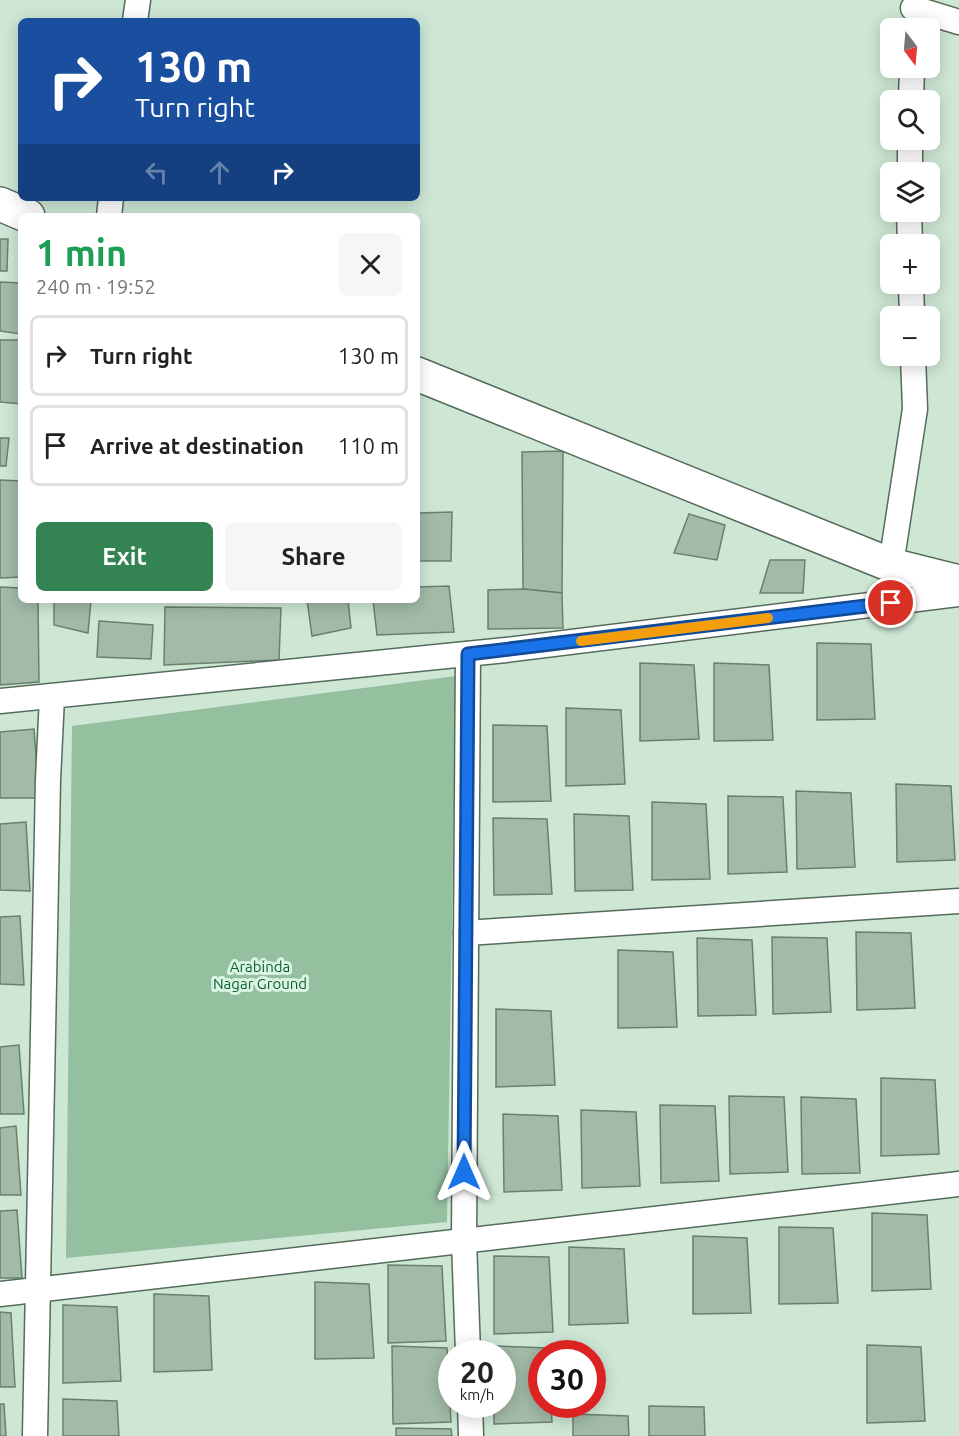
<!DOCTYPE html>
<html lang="en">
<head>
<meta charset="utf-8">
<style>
	body { margin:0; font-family:Ubuntu,sans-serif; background:#f6f6f6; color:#222; height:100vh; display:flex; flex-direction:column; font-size:22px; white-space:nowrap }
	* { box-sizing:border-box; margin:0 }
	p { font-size:20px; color:#767676 }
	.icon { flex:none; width:33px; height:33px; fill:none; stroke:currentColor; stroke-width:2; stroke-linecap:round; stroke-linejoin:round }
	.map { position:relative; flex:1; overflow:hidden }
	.panel { position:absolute; left:18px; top:213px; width:402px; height:390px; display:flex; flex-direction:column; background:#fff; border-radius:9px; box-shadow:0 3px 15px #0003 }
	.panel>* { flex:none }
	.guide { position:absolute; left:18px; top:18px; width:402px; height:183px; border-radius:9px; box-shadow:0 3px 15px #0003; background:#1a4fa0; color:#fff; overflow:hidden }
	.needle { width:39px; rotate:164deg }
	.controls { position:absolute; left:880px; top:18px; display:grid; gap:12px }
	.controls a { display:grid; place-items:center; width:60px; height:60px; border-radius:9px; background:#fff; box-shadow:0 3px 15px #0003; font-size:30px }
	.speed { position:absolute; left:438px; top:1340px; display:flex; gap:12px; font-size:30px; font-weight:700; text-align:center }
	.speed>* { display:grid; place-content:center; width:78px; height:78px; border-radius:50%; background:#fff; box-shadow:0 3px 15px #0003; line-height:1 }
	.speed small { font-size:15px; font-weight:400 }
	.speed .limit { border:9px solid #d22; background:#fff; color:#111 }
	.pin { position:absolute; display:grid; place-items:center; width:51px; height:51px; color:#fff; margin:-26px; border:3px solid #fff; border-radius:50%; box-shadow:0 2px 6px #0007 }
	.me { position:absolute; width:66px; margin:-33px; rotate:0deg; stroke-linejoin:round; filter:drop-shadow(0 0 4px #0008) }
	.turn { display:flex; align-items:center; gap:21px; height:126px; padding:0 18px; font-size:27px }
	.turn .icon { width:78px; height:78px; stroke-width:2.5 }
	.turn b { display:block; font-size:42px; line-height:51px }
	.lanes { display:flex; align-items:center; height:57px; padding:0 18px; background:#0003; justify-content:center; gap:30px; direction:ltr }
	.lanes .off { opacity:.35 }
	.round { display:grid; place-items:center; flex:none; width:63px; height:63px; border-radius:9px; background:#f6f6f6 }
	.summary { display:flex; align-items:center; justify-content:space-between; height:102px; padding:0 18px }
	h1 { font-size:36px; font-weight:700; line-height:45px; color:#1e9e55 }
	.cta { display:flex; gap:12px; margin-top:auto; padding:12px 18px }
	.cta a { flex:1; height:69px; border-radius:9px; background:#348353; color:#fff; font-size:24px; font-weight:700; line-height:69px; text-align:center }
	.cta a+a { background:#f6f6f6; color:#222 }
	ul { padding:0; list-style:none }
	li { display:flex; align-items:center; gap:18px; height:81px; margin:0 12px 9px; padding:0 6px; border:3px solid #e0e0e0; border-radius:9px }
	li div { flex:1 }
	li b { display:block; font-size:22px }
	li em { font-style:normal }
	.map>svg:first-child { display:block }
</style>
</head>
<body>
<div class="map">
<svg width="959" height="1436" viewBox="0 0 959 1436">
	<rect width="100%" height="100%" fill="#cee7d5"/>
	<!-- green -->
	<path fill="#94c0a0" d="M456,676l-9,546 -381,36 6,-532z"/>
	<!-- building -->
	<g fill="#a2baa8" stroke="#69806f" stroke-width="1.5">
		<path d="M0,239h8l-1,32h-7z"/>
		<path d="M0,282l21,1v51l-21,-3z"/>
		<path d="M0,340h21v64l-21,-2z"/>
		<path d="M0,438h9l-3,28h-6z"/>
		<path d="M563,451l-1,142 -39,-4 -1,-137z"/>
		<path d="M0,480l21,1v96l-21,1z"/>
		<path d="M452,512l-1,49h-34v-48z"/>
		<path d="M689,514l36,11 -8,35 -43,-7z"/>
		<path d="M770,560h35l-2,33h-43z"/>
		<path d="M449,586l5,46 -77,3 -4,-35h44v-13z"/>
		<path d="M0,587l21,1v12h17l1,82 -39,3z"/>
		<path d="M523,589l39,4 1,35 -75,1v-39z"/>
		<path d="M54,600h37l-3,33 -34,-8z"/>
		<path d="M307,600h41l3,28 -39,8z"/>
		<path d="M165,607l116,1 -2,52 -115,5z"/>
		<path d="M99,621l54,4 -2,34 -54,-2z"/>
		<path d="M817,643l54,1 4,75 -58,1z"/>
		<path d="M640,663l54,2 5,74 -59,2z"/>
		<path d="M714,663l55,2 4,75 -59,1z"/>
		<path d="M566,708l55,2 4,74 -59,2z"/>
		<path d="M493,725l54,1 4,75 -58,1z"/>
		<path d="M34,729l5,69h-39v-66z"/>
		<path d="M896,784l55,2 4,74 -58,2z"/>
		<path d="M796,791l55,2 4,74 -58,2z"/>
		<path d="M728,796l55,1 4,75 -59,2z"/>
		<path d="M652,802l54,2 4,75 -58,1z"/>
		<path d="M574,814l55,2 4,74 -58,1z"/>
		<path d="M493,818l54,1 5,75 -58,1z"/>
		<path d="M26,822l4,69 -30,-1v-66z"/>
		<path d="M20,916l4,69 -24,-1v-67z"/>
		<path d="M856,932l55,1 4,75 -58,2z"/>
		<path d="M772,937l55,1 4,74 -58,2z"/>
		<path d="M697,938l55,2 4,75 -58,1z"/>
		<path d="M618,950l55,2 4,75 -59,1z"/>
		<path d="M496,1009l55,2 4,74 -59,2z"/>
		<path d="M19,1045l5,69h-24v-67z"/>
		<path d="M881,1078l54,2 4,74 -58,2z"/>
		<path d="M729,1096l55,1 4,75 -58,2z"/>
		<path d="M801,1097l55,2 4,74 -58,1z"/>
		<path d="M660,1105l55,1 4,75 -58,2z"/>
		<path d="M581,1110l55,2 4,74 -58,2z"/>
		<path d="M503,1114l55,2 4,74 -58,2z"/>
		<path d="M16,1126l5,69h-21v-67z"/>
		<path d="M17,1210l5,68h-22v-67z"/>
		<path d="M872,1213l55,2 4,74 -59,2z"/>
		<path d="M779,1227l54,1 5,75 -59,1z"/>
		<path d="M693,1236l54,2 4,75 -58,1z"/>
		<path d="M569,1247l55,2 4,74 -59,2z"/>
		<path d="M494,1256l55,1 4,75 -59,2z"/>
		<path d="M388,1265l54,1 4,75 -58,2z"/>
		<path d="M315,1282l54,2 5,74 -59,1z"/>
		<path d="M154,1294l55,2 3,74 -58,2z"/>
		<path d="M63,1305l54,2 4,74 -58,2z"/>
		<path d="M0,1312l11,1 4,74h-15z"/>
		<path d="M867,1345l54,2 4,74 -58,2z"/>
		<path d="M392,1346l55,2 4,74 -58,2z"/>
		<path d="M494,1346l54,2 1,5h-7v51h9l1,18 -58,2v-20h8v-51h-8z"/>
		<path d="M63,1399l54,2 2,35h-56z"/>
		<path d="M0,1404h4l2,32h-6z"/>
		<path d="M649,1406l55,1 1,29h-56z"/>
		<path d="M573,1414l55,2 1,20h-56z"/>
		<path d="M396,1428l55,1 1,7h-56z"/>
	</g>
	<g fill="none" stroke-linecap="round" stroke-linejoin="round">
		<defs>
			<g id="minor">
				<path d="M913,8l46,14"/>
				<path d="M135,21l3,-21"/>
				<path d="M911,100l1,-32"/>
				<path d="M910,172v-32"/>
				<path d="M909,212l1,32"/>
				<path d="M109,216l2,-18"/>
				<path d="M911,284l1,32"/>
				<path d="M891,565l24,-156 -2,-53"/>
				<path d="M0,701l506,-51 453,-56"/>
				<path d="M466,933l493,-32"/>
				<path d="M0,1294l959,-110"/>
				<path d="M468,1353l-4,-113 4,-586"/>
				<path d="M470,1404l1,32"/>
				<path d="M35,1436l13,-656 4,-83"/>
			</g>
			<g id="secondary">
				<path d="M0,204l28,12"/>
				<path d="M417,374l474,191 68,17"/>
			</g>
		</defs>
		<!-- minor casing -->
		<use href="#minor" stroke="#556b5b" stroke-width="27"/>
		<!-- secondary casing -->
		<use href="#secondary" stroke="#556b5b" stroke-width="36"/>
		<!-- minor -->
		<use href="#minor" stroke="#fff" stroke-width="24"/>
		<!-- secondary -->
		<use href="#secondary" stroke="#fff" stroke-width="33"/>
	</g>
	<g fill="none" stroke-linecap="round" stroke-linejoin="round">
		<defs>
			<path id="route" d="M464,1172l4,-518 423,-51"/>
		</defs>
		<!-- route casing -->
		<use href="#route" stroke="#114b97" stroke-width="15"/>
		<!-- route -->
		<use href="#route" stroke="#1a73e8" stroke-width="10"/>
		<!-- slow -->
		<path stroke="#f59e0b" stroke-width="10" d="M581,641l187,-23"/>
	</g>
	<g text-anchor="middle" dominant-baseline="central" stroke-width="6" stroke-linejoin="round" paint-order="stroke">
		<!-- park labels -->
		<g font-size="15" fill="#0b5c32" stroke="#dbf4e2">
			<text x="260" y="966">Arabinda<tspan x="260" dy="17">Nagar Ground</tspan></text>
		</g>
	</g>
</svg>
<div class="controls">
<a><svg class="needle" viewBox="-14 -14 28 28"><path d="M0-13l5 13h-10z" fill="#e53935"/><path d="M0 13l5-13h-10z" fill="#767676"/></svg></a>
<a><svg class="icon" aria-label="search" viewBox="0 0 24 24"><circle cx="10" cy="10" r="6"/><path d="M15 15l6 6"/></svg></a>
<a><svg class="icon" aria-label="layers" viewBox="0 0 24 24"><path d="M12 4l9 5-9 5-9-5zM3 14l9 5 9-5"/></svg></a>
<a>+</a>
<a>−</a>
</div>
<div class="speed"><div>20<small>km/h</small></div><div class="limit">30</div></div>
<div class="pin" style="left:891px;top:603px;background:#d93025"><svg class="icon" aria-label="arrive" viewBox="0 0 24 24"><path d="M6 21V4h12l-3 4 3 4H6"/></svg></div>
<svg class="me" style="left:464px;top:1172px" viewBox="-20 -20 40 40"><path d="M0-17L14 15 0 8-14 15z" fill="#1a73e8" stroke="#fff" stroke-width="4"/></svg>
<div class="guide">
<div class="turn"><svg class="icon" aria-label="right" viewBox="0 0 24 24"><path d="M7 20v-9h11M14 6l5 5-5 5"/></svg><div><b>130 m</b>Turn right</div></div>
<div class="lanes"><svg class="icon off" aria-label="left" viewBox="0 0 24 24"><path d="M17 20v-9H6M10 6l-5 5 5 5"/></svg><svg class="icon off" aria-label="ahead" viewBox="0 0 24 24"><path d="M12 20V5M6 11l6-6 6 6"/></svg><svg class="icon" aria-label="right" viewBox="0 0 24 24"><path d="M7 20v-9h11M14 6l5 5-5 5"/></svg></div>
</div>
<section class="panel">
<div class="summary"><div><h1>1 min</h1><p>240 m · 19:52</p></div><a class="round"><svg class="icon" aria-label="close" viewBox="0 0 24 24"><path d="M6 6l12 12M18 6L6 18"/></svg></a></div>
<ul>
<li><svg class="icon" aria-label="right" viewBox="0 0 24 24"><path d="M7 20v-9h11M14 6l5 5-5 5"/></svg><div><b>Turn right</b></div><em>130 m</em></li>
<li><svg class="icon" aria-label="arrive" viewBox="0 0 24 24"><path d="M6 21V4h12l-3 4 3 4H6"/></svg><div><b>Arrive at destination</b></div><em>110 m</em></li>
</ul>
<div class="cta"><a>Exit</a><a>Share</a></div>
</section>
</div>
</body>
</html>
